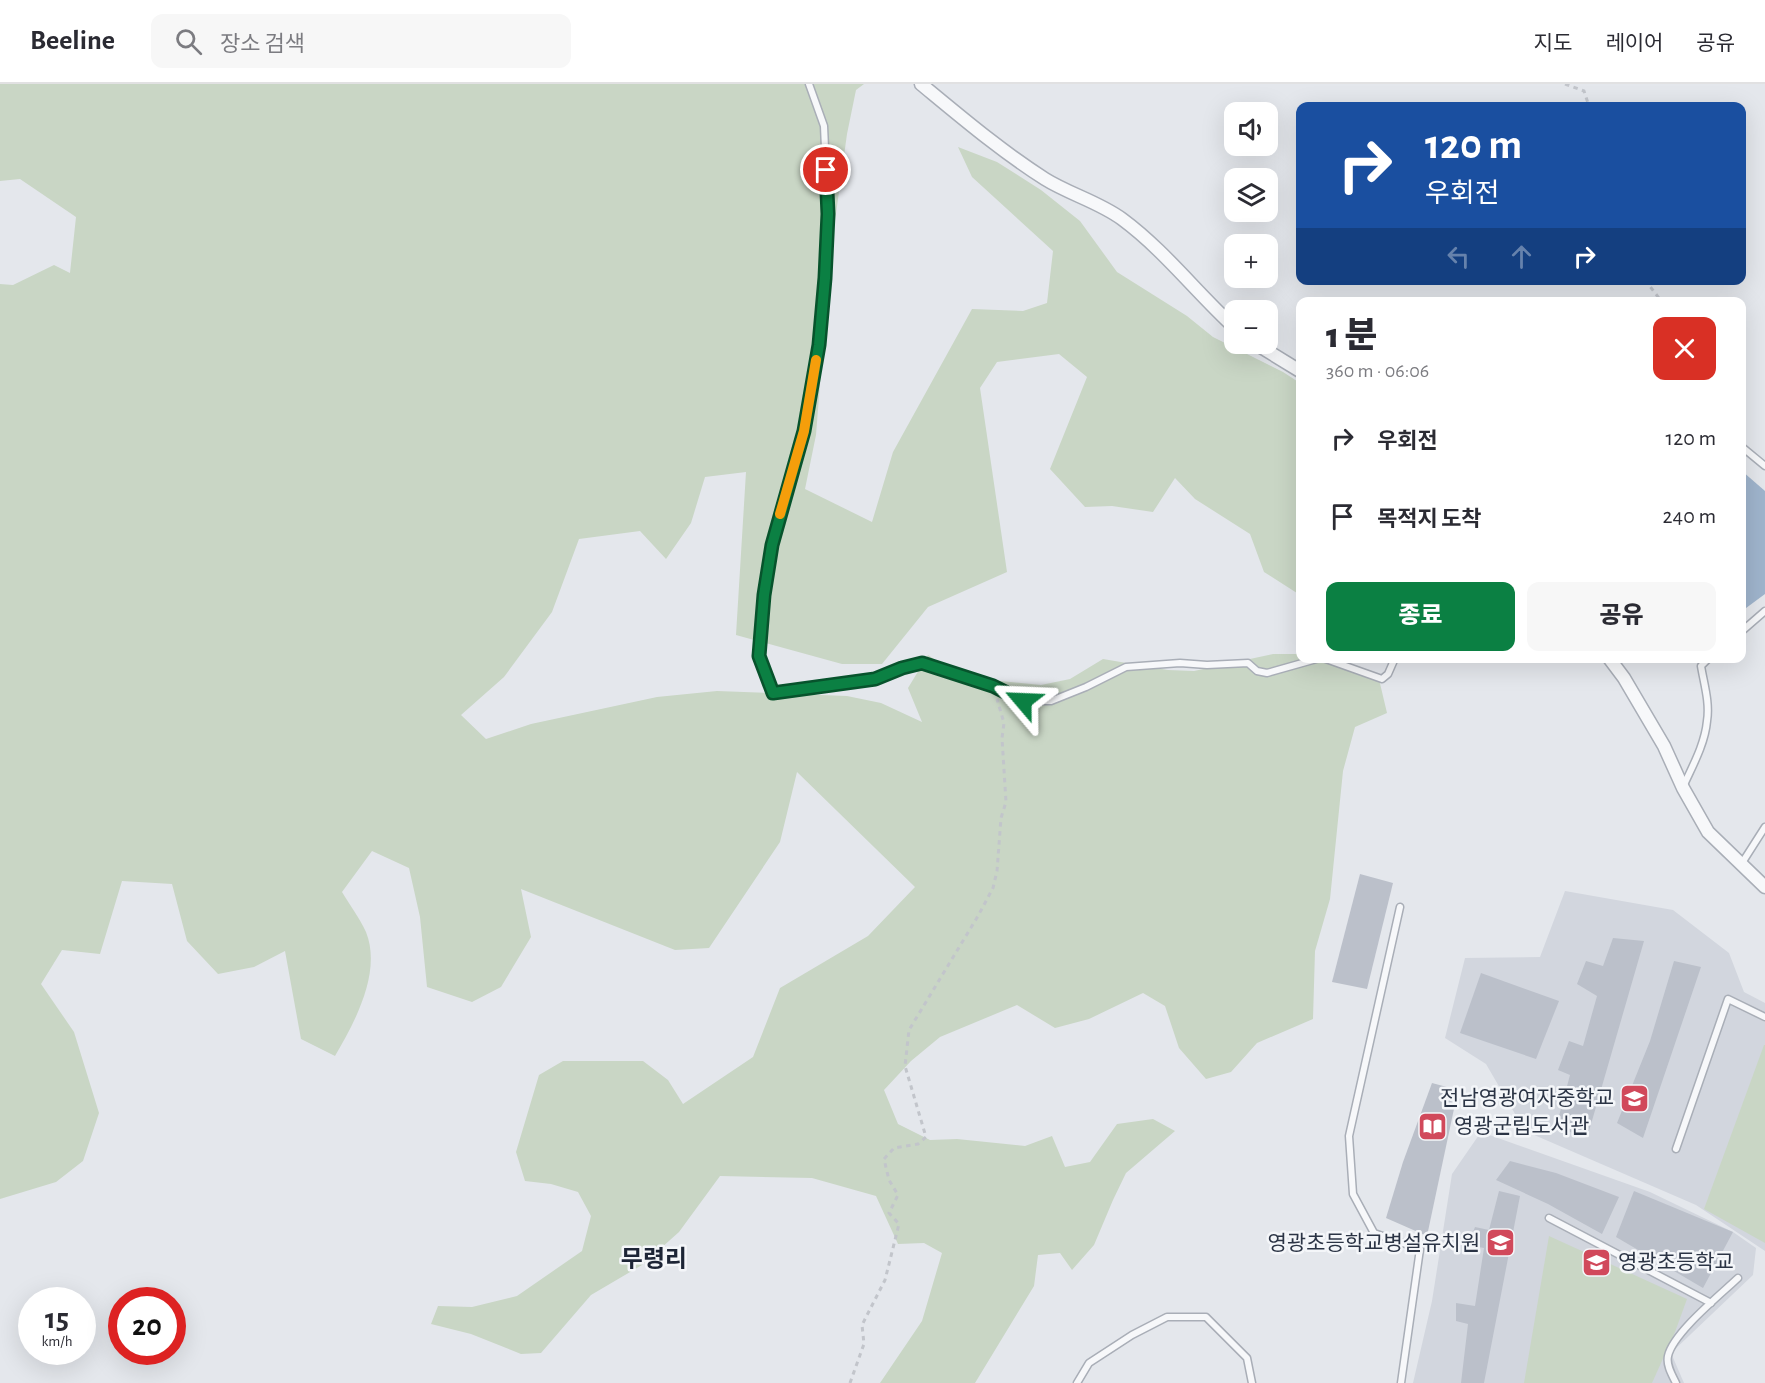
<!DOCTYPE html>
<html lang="ko">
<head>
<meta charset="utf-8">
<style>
	body { margin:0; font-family:"Alegreya Sans","Noto Sans KR",sans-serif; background:#f7f7f7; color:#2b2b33; height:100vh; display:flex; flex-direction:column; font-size:22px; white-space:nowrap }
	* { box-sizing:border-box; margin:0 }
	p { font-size:20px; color:#7c7c81 }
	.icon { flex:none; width:33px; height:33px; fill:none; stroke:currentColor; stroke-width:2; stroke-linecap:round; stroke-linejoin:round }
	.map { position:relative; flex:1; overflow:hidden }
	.sheet { position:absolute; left:1296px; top:213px; width:450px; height:366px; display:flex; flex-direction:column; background:#fff; border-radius:12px; box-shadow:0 6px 24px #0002 }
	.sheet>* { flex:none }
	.hud { position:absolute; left:1296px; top:18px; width:450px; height:183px; border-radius:12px; box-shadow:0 6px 24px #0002; background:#1a4fa0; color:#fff; overflow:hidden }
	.controls { position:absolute; left:1224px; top:18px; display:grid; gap:12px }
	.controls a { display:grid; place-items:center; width:54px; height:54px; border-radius:12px; background:#fff; box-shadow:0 6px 24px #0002; font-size:30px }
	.speed { position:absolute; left:18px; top:1203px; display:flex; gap:12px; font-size:30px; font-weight:700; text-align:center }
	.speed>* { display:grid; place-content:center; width:78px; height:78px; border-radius:50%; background:#fff; box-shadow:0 6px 24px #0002; line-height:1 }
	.speed small { font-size:15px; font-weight:400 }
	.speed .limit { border:9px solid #d22; background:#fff; color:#111 }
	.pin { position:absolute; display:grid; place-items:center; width:51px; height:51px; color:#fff; margin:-26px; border:3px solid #fff; border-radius:50%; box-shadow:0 2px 6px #0007 }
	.me { position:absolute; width:66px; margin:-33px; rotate:296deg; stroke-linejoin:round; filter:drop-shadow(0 0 4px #0008) }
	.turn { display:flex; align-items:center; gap:21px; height:126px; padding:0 30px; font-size:27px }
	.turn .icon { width:78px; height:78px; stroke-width:2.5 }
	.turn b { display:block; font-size:42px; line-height:51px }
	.lanes { display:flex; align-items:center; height:57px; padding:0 30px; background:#0003; justify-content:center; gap:30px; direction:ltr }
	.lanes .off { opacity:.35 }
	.round { display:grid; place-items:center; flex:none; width:63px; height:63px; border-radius:12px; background:#f7f7f7 }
	.headline { display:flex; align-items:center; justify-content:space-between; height:102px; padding:0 30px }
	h1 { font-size:36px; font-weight:800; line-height:45px }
	.cta { display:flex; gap:12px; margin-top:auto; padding:12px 30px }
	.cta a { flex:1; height:69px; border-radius:12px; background:#0b8043; color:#fff; font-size:24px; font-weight:800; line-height:69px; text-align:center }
	.cta a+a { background:#f7f7f7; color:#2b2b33 }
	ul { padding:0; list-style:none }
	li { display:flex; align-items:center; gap:18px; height:78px; padding:0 30px }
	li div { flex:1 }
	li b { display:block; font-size:22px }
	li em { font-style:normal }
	header { display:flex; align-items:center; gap:36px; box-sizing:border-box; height:84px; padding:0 30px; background:#fff; border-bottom:2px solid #e1e1e2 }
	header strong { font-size:28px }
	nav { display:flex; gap:33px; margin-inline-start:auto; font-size:21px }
	.search { width:420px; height:54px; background:#f7f7f7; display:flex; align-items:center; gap:15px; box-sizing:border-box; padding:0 21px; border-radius:12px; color:#7c7c81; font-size:22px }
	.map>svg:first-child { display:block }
</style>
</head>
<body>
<header>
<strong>Beeline</strong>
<div class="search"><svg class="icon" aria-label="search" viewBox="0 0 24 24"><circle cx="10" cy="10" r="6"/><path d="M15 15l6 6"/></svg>장소 검색</div>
<nav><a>지도</a><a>레이어</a><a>공유</a></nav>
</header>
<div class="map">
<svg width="1765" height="1299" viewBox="0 0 1765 1299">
	<rect width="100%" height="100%" fill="#e4e7ec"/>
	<!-- built -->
	<g fill="#d2d6de">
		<path d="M1565,807l108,19 56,43 15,39 21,11v248l-69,-46 -171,-74 -39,-67 -41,-26 20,-80 75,-1z"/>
		<path d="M1481,1048l169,60 83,40 23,16 -3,27 -82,78 13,30h-271l19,-82 20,-127z"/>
	</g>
	<!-- green -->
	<g fill="#c9d6c5">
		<path d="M0,0h864l-8,6 -9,44 -17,123 -14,178 -11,54 67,33 21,-70 79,-143 51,2 24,-8 6,-52 -81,-74 -14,-30 39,15 44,28 39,31 37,51 70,44 26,21 70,35 17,11v212l-36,-23 -14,-38 -55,-35 -20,-21 -22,34 -41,-6 -27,1 -35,-38 37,-92 -28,-23 -62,8 -17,26 27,184 -79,35 -46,57h-40l-106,-29 10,-163 -41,5 -14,46 -25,36 -26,-28 -61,8 -27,73 -48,65 -43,38 25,24 45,-15 126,-27 60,-6 130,5 34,7 41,19 -14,-34 20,-33 32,22 81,8 29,-6 33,-20 65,11 26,1 79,-17h27v4l23,1 55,16 9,38 -32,14 -12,44 -13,128 -15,52 -2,68 -56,24 -26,29 -25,7 -27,-31 -14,-42 -22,-13 -54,26 -34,9 -38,-23 -77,32 -29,24 -27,29 14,34 32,16 27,-1 68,7 27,-10 13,31 25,-5 27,-38 36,-5 22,12 -49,42 -13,27 -19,45 -22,25 -12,-17 -22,2 -4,31 -59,97h-95l42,-62 20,-68 -18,-10 -26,1 -22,-48 -64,-18 -92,-2 -41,56 -37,33 -51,30 -50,58 -20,1 -50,-20 -40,-10 7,-18 34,1 45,-11 65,-45 9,-35 -13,-24 -27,-8 -26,-3 -9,-29 23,-77 24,-14h80l25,19 15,24 70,-47 27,-69 88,-52 47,-49 -118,-115 -17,70 -71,106 -34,2 -154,-61 10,48 -30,50 -29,15 -45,-15 -7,-70 -11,-49 -37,-17 -30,41c8,13 18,27 24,40 16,40 -11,90 -31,124l-34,-17 -16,-88 -31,16 -36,7 -31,-33 -15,-57 -50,-3 -22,73 -38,-4 -21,34 33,48 25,81 -16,48 -27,21 -56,17v-915l13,1 41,-20 16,8 6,-56 -56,-38 -20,2z"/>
		<path d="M1764,961h1v198l-61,-34z"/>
		<path d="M1549,1152l138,63 -12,33 -23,51h-128z"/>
	</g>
	<!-- water -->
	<path fill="#9fb4cc" d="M1742,387l23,20v103l-23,17z"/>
	<!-- building -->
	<g fill="#bbc0ca">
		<path d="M1360,790l33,9 -26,106 -35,-7z"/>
		<path d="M1613,854l31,3 -57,197 -31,-11 14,-52 -12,-5 11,-29 14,5 14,-50 -20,-12 9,-23 17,5z"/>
		<path d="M1674,877l27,6 -58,171 -26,-15 33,-82z"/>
		<path d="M1481,889l78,28 -23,58 -76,-26z"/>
		<path d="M1432,999l26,7 -31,146 -41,-18 17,-56z"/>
		<path d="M1510,1077l46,12 63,24 -17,37 -54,-30 -52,-24z"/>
		<path d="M1499,1107l21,5 -36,187h-23l7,-59 -12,-3v-18l19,3 9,-58 -16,-3 7,-18 14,3z"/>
		<path d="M1634,1107l99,41 -30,56 -87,-51z"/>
	</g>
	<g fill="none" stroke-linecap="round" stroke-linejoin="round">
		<defs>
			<g id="lane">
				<path d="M809,0l15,42 4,88 -3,64 -6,67 -15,86 -32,114 -8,50 -5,61 14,37 102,-14 26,-11 21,-5 71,23 31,15h27l35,-14 40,-20 54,-4 27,2 41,-2 9,8 10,2 53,-15"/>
				<path d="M1742,363l23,19"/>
				<path d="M1742,547l23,-20"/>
				<path d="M1323,574l59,21 6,-5 7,-16"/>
				<path d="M1683,703c9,-20 22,-43 24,-66 3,-18 -3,-37 -6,-55l8,-8"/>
				<path d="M1742,779l23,-36"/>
				<path d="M1400,823l-51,229 4,58 21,39 46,16 -19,134"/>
				<path d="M1676,1065l52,-150 37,18"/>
				<path d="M1549,1134l162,85"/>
				<path d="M1077,1299l12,-20 43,-28 35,-18h39l41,41 5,25"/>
				<path d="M1676,1299c-4,-8 -10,-18 -8,-27 5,-23 52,-61 70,-78"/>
			</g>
			<g id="street">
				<path d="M921,0c40,33 80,67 124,95 24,15 54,23 77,40 42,31 74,73 112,108"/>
				<path d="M1256,260l44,27"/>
				<path d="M1609,574l15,20 40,68 19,42 25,44 57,55"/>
			</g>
		</defs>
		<!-- lane casing -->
		<use href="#lane" stroke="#a9aeb7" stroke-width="9"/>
		<!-- street casing -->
		<use href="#street" stroke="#a9aeb7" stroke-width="15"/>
		<!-- path -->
		<g stroke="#c2c5cb" stroke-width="3" stroke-dasharray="4.5 4.5" stroke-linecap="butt">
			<path d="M1565,0l19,7 5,15"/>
			<path d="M1645,196l17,22"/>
			<path d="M850,1299l14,-39 -2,-19 23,-45 14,-56 -10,-11 9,-18 -9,-15 -5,-21 10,-11 24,-4 8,-7 -21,-71 4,-36 69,-114 15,-28 4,-17 4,-53 5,-16 -4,-64 2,-15 -7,-24"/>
		</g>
		<!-- lane -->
		<use href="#lane" stroke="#f7f8fa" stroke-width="6"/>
		<!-- street -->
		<use href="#street" stroke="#f7f8fa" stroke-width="12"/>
	</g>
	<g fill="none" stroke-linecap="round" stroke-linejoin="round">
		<defs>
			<path id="route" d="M826,86l2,44 -3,64 -6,67 -15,86 -32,114 -8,50 -5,61 14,37 102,-14 27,-11 20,-5 71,23 30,15"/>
		</defs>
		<!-- route casing -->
		<use href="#route" stroke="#07532c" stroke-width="15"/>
		<!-- route -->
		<use href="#route" stroke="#0b8043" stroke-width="10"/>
		<!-- slow -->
		<path stroke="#f59e0b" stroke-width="10" d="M780,430l24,-83 12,-71"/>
	</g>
	<!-- icons -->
	<defs>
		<symbol id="school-square" viewBox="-11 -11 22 22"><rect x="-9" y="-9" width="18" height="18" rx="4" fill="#d1495b" stroke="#f4f6f9"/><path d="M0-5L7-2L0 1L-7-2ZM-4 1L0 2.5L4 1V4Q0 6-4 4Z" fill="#fff"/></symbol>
		<symbol id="library-square" viewBox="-11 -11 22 22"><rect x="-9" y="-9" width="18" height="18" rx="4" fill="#d1495b" stroke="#f4f6f9"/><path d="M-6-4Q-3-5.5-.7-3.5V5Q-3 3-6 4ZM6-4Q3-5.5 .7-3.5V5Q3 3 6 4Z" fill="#fff"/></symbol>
	</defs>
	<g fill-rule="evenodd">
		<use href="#school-square" x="1618" y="998" width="33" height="33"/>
		<use href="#library-square" x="1416" y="1026" width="33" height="33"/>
		<use href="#school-square" x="1484" y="1142" width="33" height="33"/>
		<use href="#school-square" x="1580" y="1162" width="33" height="33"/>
	</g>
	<g text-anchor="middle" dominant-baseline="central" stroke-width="5" stroke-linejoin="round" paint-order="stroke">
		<!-- poi labels -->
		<g font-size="21" fill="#2b3445" stroke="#f4f6f9" text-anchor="end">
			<text x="1614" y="1014">전남영광여자중학교</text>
			<text x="1454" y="1042" text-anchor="start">영광군립도서관</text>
			<text x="1480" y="1159">영광초등학교병설유치원</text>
			<text x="1618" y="1178" text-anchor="start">영광초등학교</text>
		</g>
		<!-- quarter labels -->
		<g font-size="24" font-weight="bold" fill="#1d2536" stroke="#f4f6f9">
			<text x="654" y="1176">무령리</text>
		</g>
	</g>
</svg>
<div class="controls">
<a><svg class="icon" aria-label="sound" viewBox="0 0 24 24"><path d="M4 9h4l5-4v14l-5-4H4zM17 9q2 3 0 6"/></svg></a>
<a><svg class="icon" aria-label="layers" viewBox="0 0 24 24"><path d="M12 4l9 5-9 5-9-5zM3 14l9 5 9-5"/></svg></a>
<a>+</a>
<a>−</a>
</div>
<div class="speed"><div>15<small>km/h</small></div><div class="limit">20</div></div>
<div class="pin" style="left:826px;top:86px;background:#d93025"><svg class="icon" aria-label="arrive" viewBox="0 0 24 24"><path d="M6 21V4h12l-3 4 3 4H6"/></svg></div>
<svg class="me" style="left:1023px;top:617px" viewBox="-20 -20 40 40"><path d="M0-17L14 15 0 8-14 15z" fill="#0b8043" stroke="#fff" stroke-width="4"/></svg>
<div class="hud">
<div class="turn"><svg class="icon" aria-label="right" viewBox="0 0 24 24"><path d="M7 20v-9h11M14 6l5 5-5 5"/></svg><div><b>120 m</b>우회전</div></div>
<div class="lanes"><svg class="icon off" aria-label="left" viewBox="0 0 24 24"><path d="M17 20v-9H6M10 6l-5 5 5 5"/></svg><svg class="icon off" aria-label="ahead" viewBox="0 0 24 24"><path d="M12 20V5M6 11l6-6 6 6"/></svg><svg class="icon" aria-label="right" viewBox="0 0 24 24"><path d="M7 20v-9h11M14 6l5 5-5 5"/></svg></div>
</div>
<section class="sheet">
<div class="headline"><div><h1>1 분</h1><p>360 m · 06:06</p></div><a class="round" style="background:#d93025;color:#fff"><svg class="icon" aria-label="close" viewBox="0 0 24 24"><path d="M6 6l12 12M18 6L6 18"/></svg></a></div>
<ul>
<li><svg class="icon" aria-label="right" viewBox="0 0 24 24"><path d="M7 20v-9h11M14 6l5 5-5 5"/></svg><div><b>우회전</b></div><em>120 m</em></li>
<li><svg class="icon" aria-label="arrive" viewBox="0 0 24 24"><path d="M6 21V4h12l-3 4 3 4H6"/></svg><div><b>목적지 도착</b></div><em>240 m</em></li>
</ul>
<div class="cta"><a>종료</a><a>공유</a></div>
</section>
</div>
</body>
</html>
